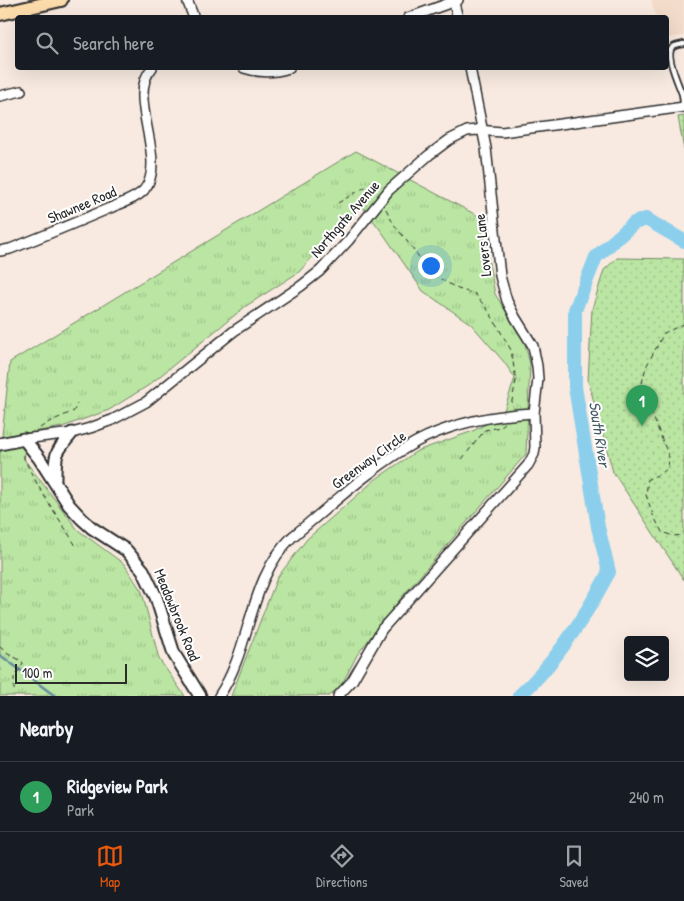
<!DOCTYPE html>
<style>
:root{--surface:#171b24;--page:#242831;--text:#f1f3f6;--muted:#9ea1a6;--line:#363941;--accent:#ea580c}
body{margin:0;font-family:"Patrick Hand",sans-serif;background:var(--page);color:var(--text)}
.controls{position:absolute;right:15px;bottom:15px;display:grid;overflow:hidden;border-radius:5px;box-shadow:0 5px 20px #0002}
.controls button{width:45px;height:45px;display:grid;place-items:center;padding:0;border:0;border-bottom:1px solid var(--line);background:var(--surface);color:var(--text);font:25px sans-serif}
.scale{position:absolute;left:15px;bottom:12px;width:112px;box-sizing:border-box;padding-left:5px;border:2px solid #2b2b2b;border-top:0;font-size:14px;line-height:18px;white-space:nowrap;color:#2b2b2b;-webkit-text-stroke:4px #fff;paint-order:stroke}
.you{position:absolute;left:430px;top:265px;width:18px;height:18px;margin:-12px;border:4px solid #fff;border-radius:50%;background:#1a73e8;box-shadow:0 0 0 8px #1a73e833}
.badge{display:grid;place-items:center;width:32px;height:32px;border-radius:50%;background:var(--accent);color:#fff;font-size:16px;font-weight:700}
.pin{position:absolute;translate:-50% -41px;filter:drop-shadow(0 1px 2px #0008)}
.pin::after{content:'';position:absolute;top:26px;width:18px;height:15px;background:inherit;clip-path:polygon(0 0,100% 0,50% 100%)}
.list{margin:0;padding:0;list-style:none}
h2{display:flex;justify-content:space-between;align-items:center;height:65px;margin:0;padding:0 20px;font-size:21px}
h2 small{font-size:16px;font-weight:400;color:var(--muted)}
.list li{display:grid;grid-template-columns:32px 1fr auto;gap:15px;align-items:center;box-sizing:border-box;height:70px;padding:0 20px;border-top:1px solid var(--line)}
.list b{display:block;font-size:19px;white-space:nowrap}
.list p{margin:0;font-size:16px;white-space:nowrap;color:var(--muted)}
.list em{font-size:16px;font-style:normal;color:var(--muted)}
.icon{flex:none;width:28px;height:28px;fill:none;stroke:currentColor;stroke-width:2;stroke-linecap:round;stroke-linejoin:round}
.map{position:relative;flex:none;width:684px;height:696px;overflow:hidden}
.search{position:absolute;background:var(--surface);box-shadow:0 5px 20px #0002;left:15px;right:15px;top:15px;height:55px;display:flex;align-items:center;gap:12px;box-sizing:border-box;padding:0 18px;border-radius:5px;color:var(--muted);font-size:19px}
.sheet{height:135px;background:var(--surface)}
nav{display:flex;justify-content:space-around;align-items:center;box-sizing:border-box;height:70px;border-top:1px solid var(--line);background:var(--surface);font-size:14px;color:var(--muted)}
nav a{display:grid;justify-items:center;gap:2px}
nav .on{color:var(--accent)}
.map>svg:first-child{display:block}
.built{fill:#f4dccb}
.grass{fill:url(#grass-tufts);stroke:#728866}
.park{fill:url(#park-dots);stroke:#728866}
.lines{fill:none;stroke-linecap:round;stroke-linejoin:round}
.stream{stroke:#658d9f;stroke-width:2.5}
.river{stroke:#8ccfed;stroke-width:14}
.lane-casing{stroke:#2b2b2b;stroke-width:8}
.street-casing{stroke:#2b2b2b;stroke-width:12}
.secondary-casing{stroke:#2b2b2b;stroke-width:15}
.primary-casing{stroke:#2b2b2b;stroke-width:16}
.path{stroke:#2b2b2b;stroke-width:1;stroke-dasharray:5 4;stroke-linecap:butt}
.lane{stroke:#fff;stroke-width:4.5}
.street{stroke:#fff;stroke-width:9}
.secondary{stroke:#fff;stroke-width:11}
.primary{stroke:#fddcac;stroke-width:12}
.labels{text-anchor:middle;stroke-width:4;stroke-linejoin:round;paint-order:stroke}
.street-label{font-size:15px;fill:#2b2b2b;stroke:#fff}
.water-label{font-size:16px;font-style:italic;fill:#485c65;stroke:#fff}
</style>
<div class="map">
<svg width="684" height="696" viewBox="0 0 684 696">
<defs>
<pattern id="grass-tufts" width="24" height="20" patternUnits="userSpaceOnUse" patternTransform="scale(1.25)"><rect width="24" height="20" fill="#bae5a2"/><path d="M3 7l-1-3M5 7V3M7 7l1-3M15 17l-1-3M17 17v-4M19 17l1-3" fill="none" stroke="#a0c58c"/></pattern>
<pattern id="park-dots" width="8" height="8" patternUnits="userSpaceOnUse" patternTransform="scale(1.25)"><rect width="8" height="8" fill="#bae5a2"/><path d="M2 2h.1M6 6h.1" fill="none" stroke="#a0c58c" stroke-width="1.8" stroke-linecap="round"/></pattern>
</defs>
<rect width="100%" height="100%" fill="#f8eae0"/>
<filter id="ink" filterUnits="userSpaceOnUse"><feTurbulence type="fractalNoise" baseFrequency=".02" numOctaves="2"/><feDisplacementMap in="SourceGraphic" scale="10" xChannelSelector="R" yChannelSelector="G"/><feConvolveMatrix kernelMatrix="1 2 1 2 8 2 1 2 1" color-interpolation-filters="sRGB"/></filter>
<g filter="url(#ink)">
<!-- built -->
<polygon class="built" points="651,0 684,0 684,36 667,38 666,18 656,17"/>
<!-- grass -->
<polygon class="grass" points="356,151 480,217 495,294 524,340 530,364 526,454 401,598 357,655 341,686 329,696 231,696 277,578 307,539 376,479 417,451 473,431 488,423 500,422 515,378 504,362 471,324 423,291 382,232 362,206 341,225 299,272 246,306 149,385 109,410 62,427 28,433 24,459 78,530 124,564 142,592 159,659 185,696 0,696 0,454 10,362"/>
<!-- park -->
<g class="park">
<polygon points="684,116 684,150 678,117"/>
<polygon points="617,258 684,259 684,580 613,472 588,380 592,309 604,270"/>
</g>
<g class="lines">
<!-- stream -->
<polyline class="stream" points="0,655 55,696"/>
<!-- river -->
<path class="river" d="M519,696C556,663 586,615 609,572L598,527L575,387V310L596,257L634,223L646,219L684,241"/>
<defs>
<path id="lane" d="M683,106C683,102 683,98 682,94C679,85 665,56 672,48C675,45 680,45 684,44"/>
<g id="street">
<polyline points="187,0 194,18"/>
<polyline points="453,0 458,18"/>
<polyline points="408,18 458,0"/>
<path d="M244,68C259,73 274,73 289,68"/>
<polyline points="0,96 21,91"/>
<path d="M0,251L10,249C44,236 77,222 110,208C121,203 136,199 144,190C169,160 125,97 152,68"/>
<polyline points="24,439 72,433 90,428 112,420 146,402 234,331 301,286 320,271 348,241 389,190 429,155 449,140 467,131 477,130 502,132 684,107"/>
<path d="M219,696C252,647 248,580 292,537C330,506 373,466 416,442C452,423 493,415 534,413"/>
<polyline points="338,696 352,681 382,629 528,465 534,454 535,447 534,413 538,379 537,366 533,346 515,317 507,301 500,276 486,148 470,68"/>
</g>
<g id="secondary">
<polyline points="0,444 24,439 39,458 69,505 82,519 92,528 126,550 143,570 156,597 174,654 200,696"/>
<path d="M55,479C55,453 55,453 72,433"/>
</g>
<polyline id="primary" points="0,14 61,0"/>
</defs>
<!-- lane casing -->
<use href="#lane" class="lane-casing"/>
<!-- street casing -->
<use href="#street" class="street-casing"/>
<!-- secondary casing -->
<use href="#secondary" class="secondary-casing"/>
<!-- primary casing -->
<use href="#primary" class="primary-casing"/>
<!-- path -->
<g class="path">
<polyline points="338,203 372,183 379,184 381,188"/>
<polyline points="386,209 393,223 432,274 458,289 475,294 490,313 511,350 516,380 511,406"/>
<polyline points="684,324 664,333 646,367 641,387 644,404 652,414 669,457 668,468 662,473 648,479 646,495 653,515 662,532 673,536 684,535"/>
<polyline points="40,428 49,422 74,411 77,403"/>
<path d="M24,455V458C38,490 58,516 76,546"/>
<polyline points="462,459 485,430 500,427 505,423"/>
<polyline points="0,647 8,654 22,661 23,664 14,678 14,690"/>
</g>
<!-- lane -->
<use href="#lane" class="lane"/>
<!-- street -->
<use href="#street" class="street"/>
<!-- secondary -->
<use href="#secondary" class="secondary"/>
<!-- primary -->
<use href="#primary" class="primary"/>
</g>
</g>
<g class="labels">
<!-- street labels -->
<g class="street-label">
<text transform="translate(82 205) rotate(-23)" y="5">Shawnee Road</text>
<text transform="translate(345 219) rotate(-49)" y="5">Northgate Avenue</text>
<text transform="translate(483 245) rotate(-96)" y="5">Lovers Lane</text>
<text transform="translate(369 460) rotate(-36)" y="5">Greenway Circle</text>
<text transform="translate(177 615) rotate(68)" y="5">Meadowbrook Road</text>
</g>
<!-- water labels -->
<g class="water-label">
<text transform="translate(600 434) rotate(81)" y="6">South River</text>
</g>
</g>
</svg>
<div class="controls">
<button><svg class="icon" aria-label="layers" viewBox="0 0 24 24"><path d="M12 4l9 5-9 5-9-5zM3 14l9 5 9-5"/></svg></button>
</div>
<div class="scale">100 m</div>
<div class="you"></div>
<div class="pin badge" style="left:642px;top:426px;background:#2e9e5b">1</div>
<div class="search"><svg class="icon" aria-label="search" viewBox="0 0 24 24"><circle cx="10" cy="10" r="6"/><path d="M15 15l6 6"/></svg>Search here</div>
</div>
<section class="sheet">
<h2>Nearby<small></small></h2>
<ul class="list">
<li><span class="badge" style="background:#2e9e5b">1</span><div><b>Ridgeview Park</b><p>Park</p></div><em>240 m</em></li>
</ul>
</section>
<nav>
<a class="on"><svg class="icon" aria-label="map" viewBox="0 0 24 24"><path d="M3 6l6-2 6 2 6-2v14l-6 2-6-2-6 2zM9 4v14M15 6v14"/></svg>Map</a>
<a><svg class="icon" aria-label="directions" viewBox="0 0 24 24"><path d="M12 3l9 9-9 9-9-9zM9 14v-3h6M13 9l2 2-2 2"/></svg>Directions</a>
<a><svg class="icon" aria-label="saved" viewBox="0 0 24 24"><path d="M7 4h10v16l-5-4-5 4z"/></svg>Saved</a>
</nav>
